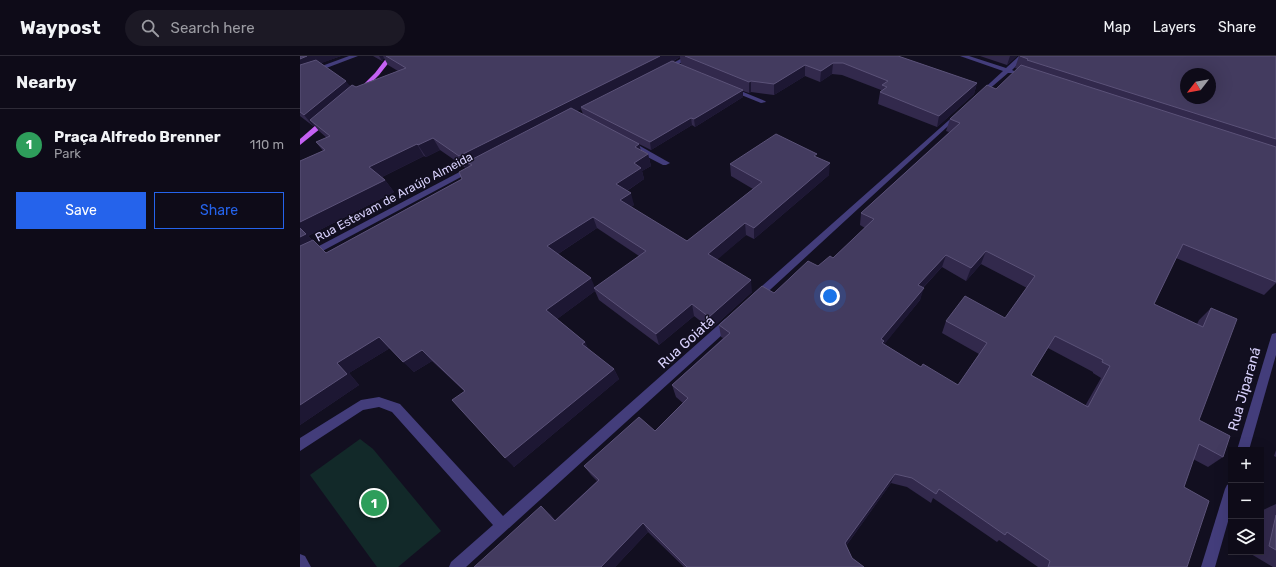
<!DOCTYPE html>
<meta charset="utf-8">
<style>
:root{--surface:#0e0b18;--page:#1c1925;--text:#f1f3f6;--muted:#9b9ba2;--line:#2e2b37;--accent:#2563eb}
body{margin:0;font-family:Rubik,sans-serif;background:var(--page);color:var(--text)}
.controls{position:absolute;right:12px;bottom:12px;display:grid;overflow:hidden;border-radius:0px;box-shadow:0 4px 16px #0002}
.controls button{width:36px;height:36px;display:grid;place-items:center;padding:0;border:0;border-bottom:1px solid var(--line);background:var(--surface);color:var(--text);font:20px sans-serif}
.compass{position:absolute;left:880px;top:12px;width:36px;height:36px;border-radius:50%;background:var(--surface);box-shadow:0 4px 16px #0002;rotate:239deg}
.you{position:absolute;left:530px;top:240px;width:14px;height:14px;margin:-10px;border:3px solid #fff;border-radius:50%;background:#1a73e8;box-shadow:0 0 0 6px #1a73e833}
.badge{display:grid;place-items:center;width:26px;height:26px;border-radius:50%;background:var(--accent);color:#fff;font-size:13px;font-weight:700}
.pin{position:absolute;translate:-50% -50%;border:2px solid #fff;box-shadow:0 1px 4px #0006}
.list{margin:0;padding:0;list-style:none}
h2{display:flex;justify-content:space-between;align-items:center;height:52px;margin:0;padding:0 16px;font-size:17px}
h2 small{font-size:13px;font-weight:400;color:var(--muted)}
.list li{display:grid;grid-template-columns:26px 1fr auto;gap:12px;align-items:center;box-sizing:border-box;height:72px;padding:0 16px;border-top:1px solid var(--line)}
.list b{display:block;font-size:15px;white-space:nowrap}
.list p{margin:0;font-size:13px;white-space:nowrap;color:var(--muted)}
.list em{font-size:13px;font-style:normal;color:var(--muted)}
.actions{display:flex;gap:8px;padding:12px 16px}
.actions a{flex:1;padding:9px 0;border:1px solid var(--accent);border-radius:0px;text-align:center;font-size:14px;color:var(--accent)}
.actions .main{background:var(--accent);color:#fff}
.icon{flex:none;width:22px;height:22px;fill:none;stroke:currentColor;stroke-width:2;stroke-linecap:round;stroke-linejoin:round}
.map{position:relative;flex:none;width:976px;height:511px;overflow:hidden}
header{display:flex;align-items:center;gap:24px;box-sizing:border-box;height:56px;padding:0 20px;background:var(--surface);border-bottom:1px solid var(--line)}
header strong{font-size:19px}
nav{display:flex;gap:22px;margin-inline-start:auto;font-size:14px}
.search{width:280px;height:36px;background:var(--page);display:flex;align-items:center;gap:10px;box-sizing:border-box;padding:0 14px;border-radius:22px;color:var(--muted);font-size:15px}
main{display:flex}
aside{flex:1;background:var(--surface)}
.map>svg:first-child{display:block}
.green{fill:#122929}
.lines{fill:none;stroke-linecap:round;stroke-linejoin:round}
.minor{fill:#433d7b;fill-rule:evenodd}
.major{fill:#c461f3;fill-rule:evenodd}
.wall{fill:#32294c;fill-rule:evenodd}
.shaded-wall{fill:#1d1733}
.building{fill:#433b5f;stroke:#5b5278;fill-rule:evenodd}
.labels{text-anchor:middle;stroke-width:3;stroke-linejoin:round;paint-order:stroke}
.far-street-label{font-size:12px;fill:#d8d1fc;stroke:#120f20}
.street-label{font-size:14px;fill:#d8d1fc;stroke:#120f20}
</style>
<header>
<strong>Waypost</strong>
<div class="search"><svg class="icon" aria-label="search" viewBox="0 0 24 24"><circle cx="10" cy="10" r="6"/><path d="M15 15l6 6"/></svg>Search here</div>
<nav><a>Map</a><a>Layers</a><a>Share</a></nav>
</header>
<main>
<aside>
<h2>Nearby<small></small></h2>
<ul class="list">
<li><span class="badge" style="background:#2e9e5b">1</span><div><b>Praça Alfredo Brenner</b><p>Park</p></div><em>110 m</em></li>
</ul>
<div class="actions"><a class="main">Save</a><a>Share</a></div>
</aside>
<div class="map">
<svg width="976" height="511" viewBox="0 0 976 511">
<rect width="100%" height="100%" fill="#120f20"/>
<!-- green -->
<polygon class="green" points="60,383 73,393 141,475 98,511 77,511 10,419"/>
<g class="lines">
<!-- minor -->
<g class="minor">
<polygon points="49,0 58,0 0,22 0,18"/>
<polygon points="386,0 394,0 367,14 362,13"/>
<polygon points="660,0 669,0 706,12 719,0 726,0 712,14 714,15 714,17 708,17 680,41 678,40 678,38 703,15"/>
<polygon points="431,31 465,45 466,46 461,47 429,34 428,33"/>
<polygon points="657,57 661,59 659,60 459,244 453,244 451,241 453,238"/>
<polygon points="334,90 340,90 370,107 366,109 363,109 334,94"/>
<polygon points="169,111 175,111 176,113 0,207 0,200"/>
<polygon points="429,262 433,263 434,266 433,269 166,511 149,511 151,506 193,469 92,356 79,351 63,354 0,395 0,382 61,344 79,341 100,348 203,460 425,263"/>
<polygon points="976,277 976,299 949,394 937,394 971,281 972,278"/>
<polygon points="931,427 931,455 915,511 901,511 925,433 927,429"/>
<polygon points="0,498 5,500 11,511 0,511"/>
</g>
<!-- major -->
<g class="major">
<polygon points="88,0 94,0 79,19 62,36 58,36 58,34 75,17"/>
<polygon points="24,62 30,62 31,64 0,89 0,83"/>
</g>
</g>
<!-- wall -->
<g class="wall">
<path d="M0,0H41L21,7L50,30L56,31L98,15L88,9L84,2L82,5L73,0H598L677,27L674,38L637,71L578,48L580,36L581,35V34L542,19L532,18L520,26L505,20L474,39L451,36L449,37L443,35V41L395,71L392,69L351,94L339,88L341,94L348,98L351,110L342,115L344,123L327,135L334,149L331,151L387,185L453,133L431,120L430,108L517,101L529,119L454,183L446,179L417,203L452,236L411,273L394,260L359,289L299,244L295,235L257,263L285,286L288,293L314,313L319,323L214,411L164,335L132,305L114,316L90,292L49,317L59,329L0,369V105L23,95L16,86L27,82L19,75L14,69L13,70L0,60ZM380,1L381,9L402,17L372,6ZM281,53L283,58L276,55ZM140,94L166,112L169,110L162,123L26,197L8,180L94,136L85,124L82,121L124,100L126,101ZM297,172L339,200L295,232L258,198Z"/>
<polygon points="680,0 717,0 707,9"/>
<path d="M719,0H976V227L964,239L876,202L854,248L897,268L899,264L911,252L899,364L923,401L908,411L893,403L884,431L887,511H738L699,484L697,486L633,442L631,447L607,431L591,427L546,490L552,502L564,511H384L348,476L315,511H174L250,458L255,464L297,425L291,419L284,410L355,375L383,347L376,341L372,329L423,282L421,281L419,269L533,202L565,172L560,169L561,157L649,76L646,75L650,63L696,33L718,13L715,12ZM681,208L727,232L705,262L646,265L642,277L679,298L658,329L621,311L584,288L620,244L623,232L642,211L666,225ZM748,292L793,316V317L801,322L785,350L731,319Z"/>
<polygon points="976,394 976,401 974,400"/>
<polygon points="976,448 976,511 973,511 951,498 951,496 961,496 961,455"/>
</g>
<!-- shaded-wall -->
<g class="shaded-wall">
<polygon points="7,0 41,0 16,9 0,17 0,3"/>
<polygon points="79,0 83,0 84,2 82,5"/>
<polygon points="360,0 380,0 380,1 282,52 281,51 281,53 172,109 167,106 169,110 166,112 159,100"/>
<polygon points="710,0 717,0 707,9"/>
<polygon points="533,7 532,18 520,26 521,15"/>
<polygon points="505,9 505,20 474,39 474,28"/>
<polygon points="46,25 54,36 10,64 14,69 13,70 4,59"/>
<polygon points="451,25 451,36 449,37 449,26"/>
<polygon points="677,27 674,38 637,71 639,60"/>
<polygon points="443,34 443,41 395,71 394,63"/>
<polygon points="391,62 392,69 351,94 350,86"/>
<polygon points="133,82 140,94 126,101 118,89"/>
<polygon points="117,88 124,100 78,123 69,111"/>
<polygon points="339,88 342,100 335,91"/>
<polygon points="348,98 351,110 342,115 344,123 319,140 316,128 334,107"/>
<polygon points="530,107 529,119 454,183 454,172"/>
<polygon points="85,124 94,136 8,180 17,189 0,198 0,166"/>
<polygon points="331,137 334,149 323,155 320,144"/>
<polygon points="293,161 297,172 253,201 247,190"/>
<polygon points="445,167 446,179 410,210 408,198"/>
<polygon points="686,195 681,208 666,225 671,212"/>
<polygon points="646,199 642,211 614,241 618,229"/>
<polygon points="291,222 296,234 294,232 295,235 253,266 246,254"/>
<polygon points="451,224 452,236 411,273 409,261"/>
<polygon points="624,232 620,244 583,290 581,283"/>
<polygon points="392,248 394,260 359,289 356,278"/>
<polygon points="79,281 90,292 49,317 59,329 0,369 0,349 37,307"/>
<polygon points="285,286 290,296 282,288"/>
<polygon points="122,294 132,305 114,316 103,306"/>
<polygon points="314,313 319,323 214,411 205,402"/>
<polygon points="595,418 591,427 543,494 545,487"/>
<polygon points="241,450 250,458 263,473 255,465"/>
<polygon points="343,467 348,476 315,511 301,511"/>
</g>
<!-- building -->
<g class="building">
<polygon points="0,0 7,0 0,3"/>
<polygon points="86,0 360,0 159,100 133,82 118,89 117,88 69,111 85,124 0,166 0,105 25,94 16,86 30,80 10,64 52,29 56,31 106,12"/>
<polygon points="385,0 598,0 677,27 639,60 580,36 587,31 582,29 588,25 543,7 533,7 521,15 505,9 474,28 451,25 449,26"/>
<path d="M720,0H976V83L727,4L728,3ZM886,18H910V42H886Z"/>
<polygon points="16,4 46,25 4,59 0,56 0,9"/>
<polygon points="372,5 443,34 394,63 391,62 350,86 281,51"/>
<path d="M721,9L976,91V226L883,188L854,248L903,271L911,252L937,263L899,364L930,380L923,401L899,388L884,431L909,445L887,511H748L750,505L707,476L705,479L639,433L636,438L612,422L595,418L545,487L552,502L564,511H387L343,467L301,511H174L241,450L255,465L299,424L284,410L339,361L355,375L388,342L372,329L430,277L419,269L462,230L474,237L508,205L518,210L530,200L533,202L574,163L561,157L660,67L650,63L687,29L696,33ZM686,195L735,220L705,262L665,240L646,265L687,287L658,329L623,308L621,311L582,287L584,285L581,283L624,232L618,229L646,199L671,212ZM755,280L803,304L802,306L810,310L788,351L731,319Z"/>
<polygon points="271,52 339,88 335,91 348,98 334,107 341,112 316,128 331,137 320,144 387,185 462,126 430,108 476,78 517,98 514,100 530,107 454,172 445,167 408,198 451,224 409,261 392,248 356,278 294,232 346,195 293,161 247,190 291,222 246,254 285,286 282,288 314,313 205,402 152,344 165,335 122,294 103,306 79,281 37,307 47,318 0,349 0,190 13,184 26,197 162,123 159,116 172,109 167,106"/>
<polygon points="0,172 6,178 0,181"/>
<polygon points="976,459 976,494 969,490"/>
</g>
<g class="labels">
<!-- far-street labels -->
<g class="far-street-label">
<text transform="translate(94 141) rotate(-28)" y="4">Rua Estevam de Araújo Almeida</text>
</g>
<!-- street labels -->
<g class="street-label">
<text transform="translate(386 286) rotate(-42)" y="5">Rua Goiatá</text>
<text transform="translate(944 333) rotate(-74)" y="5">Rua Jiparaná</text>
</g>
</g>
</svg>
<div class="controls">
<button>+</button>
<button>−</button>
<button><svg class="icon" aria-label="layers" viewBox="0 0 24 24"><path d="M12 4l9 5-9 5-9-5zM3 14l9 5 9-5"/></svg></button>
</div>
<svg class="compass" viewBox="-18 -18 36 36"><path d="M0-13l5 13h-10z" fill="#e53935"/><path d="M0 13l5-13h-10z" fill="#9b9ba2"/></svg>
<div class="you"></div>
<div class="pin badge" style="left:74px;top:447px;background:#2e9e5b">1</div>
</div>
</main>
